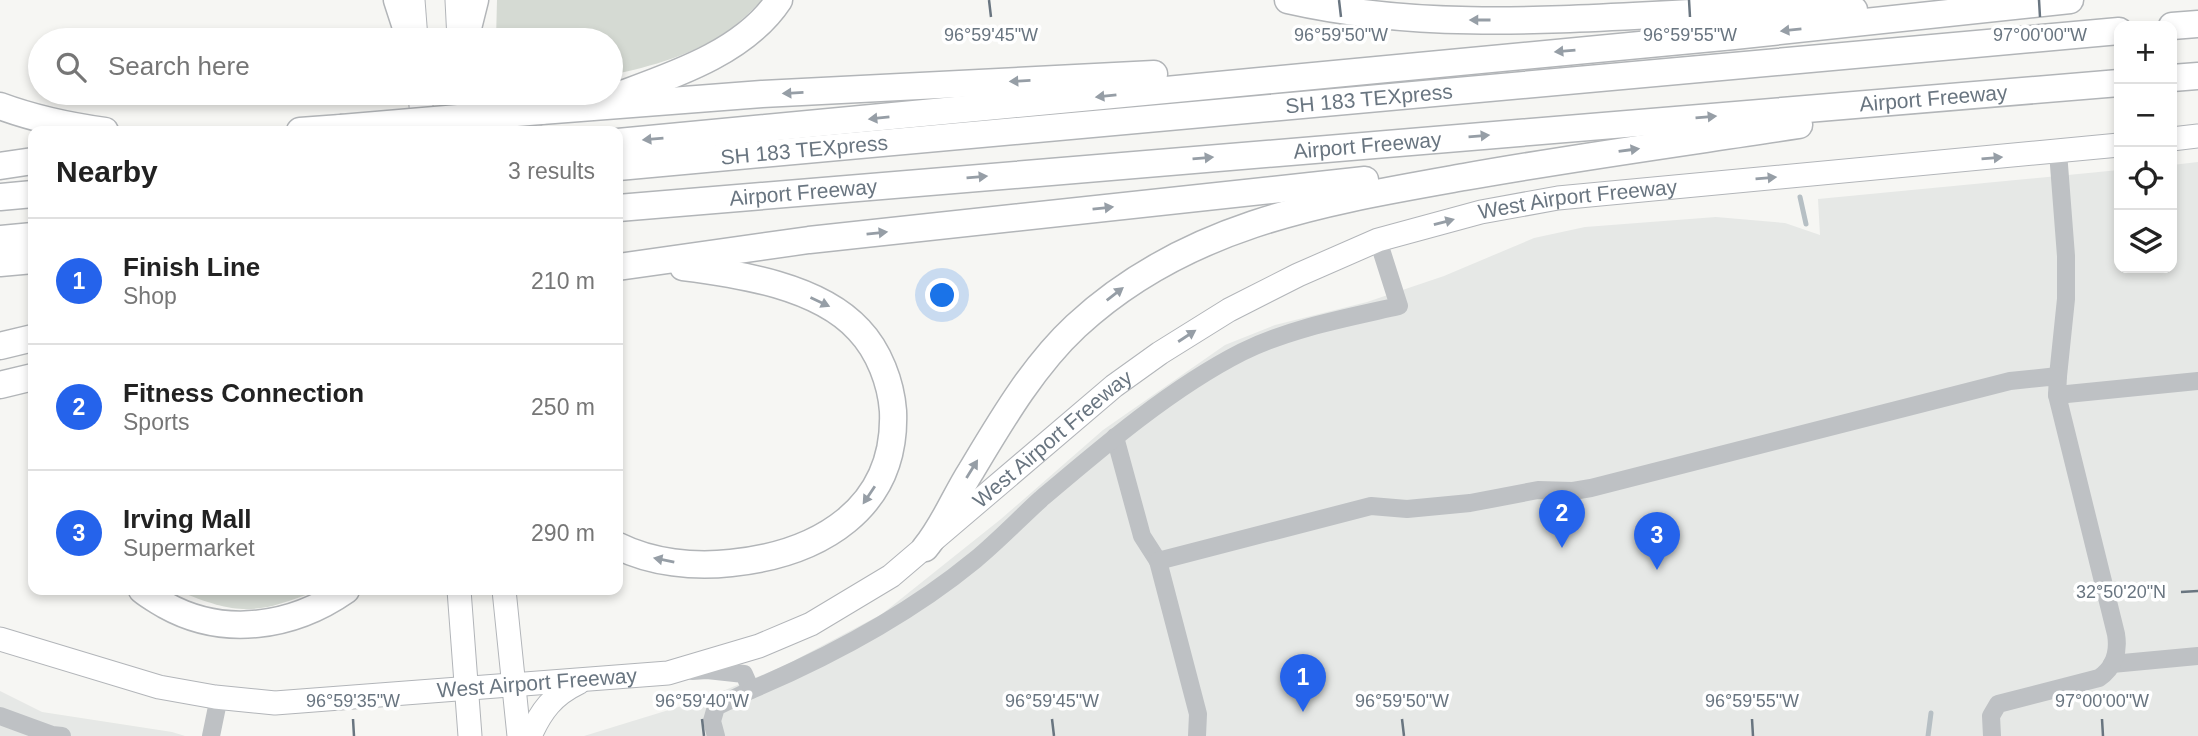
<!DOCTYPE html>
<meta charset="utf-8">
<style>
:root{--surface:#fff;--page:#f2f2f2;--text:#222;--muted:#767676;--line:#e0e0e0;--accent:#2563eb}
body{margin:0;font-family:Helvetica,sans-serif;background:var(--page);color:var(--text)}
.controls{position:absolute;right:21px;top:21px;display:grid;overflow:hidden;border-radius:14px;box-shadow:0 4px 10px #0003}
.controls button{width:63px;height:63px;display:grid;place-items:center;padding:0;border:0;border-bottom:2px solid var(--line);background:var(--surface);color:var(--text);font:35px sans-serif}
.you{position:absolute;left:943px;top:296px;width:24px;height:24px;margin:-18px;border:5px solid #fff;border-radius:50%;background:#1a73e8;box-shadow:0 0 0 10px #1a73e833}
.badge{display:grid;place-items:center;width:46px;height:46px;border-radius:50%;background:var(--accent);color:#fff;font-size:23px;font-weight:700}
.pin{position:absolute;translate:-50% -58px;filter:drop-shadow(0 2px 4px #0008)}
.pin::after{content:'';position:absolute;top:37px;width:24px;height:21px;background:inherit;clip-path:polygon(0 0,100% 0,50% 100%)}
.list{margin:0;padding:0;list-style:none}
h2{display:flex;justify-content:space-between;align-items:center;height:91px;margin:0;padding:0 28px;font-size:30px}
h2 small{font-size:23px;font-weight:400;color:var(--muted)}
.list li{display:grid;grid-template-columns:46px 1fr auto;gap:21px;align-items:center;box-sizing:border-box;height:126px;padding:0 28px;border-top:2px solid var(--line)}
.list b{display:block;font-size:26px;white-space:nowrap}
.list p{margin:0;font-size:23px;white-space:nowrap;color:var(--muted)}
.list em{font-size:23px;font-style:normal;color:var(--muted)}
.icon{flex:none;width:38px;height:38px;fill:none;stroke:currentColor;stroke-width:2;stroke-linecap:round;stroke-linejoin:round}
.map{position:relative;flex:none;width:2198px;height:736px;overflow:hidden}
.search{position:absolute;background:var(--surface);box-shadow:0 4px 10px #0003;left:28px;top:28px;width:595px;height:77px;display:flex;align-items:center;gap:18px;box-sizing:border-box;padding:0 24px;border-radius:38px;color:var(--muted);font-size:26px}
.panel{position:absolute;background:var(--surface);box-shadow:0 4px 10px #0003;left:28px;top:126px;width:595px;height:469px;border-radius:14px}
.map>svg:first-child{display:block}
.built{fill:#e6e8e6}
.green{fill:#d5dad3}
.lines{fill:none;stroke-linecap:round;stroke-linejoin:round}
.stream{stroke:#b6bfc4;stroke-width:5}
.major-casing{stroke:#b2b5b9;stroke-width:25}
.highway-casing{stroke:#b2b5b8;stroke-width:29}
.minor{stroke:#bec1c4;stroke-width:18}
.major{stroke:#fff;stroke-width:23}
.highway{stroke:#fff;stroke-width:26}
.highway-bridge-casing{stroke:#b2b5b8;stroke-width:29;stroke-linecap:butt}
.highway-bridge{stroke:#fff;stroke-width:26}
.oneway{fill:#969ea6}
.ticks{fill:none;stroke:#697580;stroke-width:2.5}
.labels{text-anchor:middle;stroke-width:7;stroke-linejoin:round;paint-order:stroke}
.street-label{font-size:21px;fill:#697580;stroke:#fff}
.ticks-label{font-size:18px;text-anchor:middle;fill:#697580;stroke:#fff;stroke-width:7;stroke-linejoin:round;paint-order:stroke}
</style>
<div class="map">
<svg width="2198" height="736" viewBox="0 0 2198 736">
<rect width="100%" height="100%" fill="#f6f6f3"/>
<!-- built -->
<g class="built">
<polygon points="2198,162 2198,736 584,736 698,701 782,667 882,614 1001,519 1103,430 1225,345 1275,325 1367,302 1444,276 1534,238 1585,227 1716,217 1785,223 1820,235 1818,199 2119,170 2119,268 2172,268 2172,165"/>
<polygon points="0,691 42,712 172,732 185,736 0,736"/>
</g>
<!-- green -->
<g class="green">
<path d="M497,0H762C752,10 741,21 729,30C693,55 653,66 611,75V40H496Z"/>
<path d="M176,590H318C256,615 239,616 176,590Z"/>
</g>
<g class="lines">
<!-- stream -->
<g class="stream">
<polyline points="1800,197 1806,224"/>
<polyline points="1928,736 1931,713"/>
</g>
<defs>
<g id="major">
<polyline points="413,0 416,39"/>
<polyline points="457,0 459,40"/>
<polyline points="420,93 423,131"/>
<polyline points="463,93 466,131"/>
<polyline points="2172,139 2198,136"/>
<polyline points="459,590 470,736"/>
<polyline points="504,590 519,736"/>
<path id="s1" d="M0,639L159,687L215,697L275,703L668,673L759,646L811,624L891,576L1114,386L1160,353L1229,310L1298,275L1378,240L1481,212L1558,198L2119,145"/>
<path d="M530,736C541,711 553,695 578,683"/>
</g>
<g id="highway">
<polyline points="397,0 410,40"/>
<path d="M1288,0C1476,43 1665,4 1854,10"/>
<polyline points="2172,26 2198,24"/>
<polyline points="465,40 475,0"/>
<polyline points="2172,78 2198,76"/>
<path d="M614,97C671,76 744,53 779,0"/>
<path d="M0,106C35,119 69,126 105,131"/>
<polyline points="541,111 762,94 1154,74"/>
<polyline points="300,131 341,128"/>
<polyline points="618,142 1734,36 2070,0"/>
<polyline points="0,166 33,161"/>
<path id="s2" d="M618,167L2119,31"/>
<polyline points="0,197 33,194"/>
<path id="s3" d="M618,208L2119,83"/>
<polyline points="0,239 33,236"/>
<polyline points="0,263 33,260"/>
<polyline points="618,267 809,240 1365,180"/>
<polyline points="0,346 33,338"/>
<polyline points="0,385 33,377"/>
<path d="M618,546C652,563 694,567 731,563C819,554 897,509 893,411C891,383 879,351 859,330C819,286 739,274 683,267"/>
<path d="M925,548C944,525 955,496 971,471C1001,421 1033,366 1076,326C1186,224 1323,202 1464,177C1576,157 1687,142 1799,125"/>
<path d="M142,590C149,596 157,600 165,605C224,638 293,627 346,590"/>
</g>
</defs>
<!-- major casing -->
<use href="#major" class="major-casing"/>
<!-- highway casing -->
<use href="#highway" class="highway-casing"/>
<!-- minor -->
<g class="minor">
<polyline points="2058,376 2066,299 2066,256 2058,152"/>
<polyline points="2057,395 2198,381"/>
<polyline points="1115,437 1142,536 1158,561"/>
<polyline points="2112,664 2198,656"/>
<polyline points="692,671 707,670 744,674 751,690 716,707 712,721 716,736"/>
<path d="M751,690C831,656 908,615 975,560C998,541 1019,519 1041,499C1101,448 1171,388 1242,352C1291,328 1346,318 1399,306L1378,240"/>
<polyline points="0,716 52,735 62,736"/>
<polyline points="211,736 219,697"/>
<path d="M1197,736L1198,714L1158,561L1371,506L1407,509L1470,503L1538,490L1573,491L1591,488L2010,381L2058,376L2057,395L2116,634C2119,652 2114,668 2099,678L1998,704L1991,716L1992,736"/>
</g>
<!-- major -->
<use href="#major" class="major"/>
<!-- highway -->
<use href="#highway" class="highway"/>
<defs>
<polyline id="highway-bridge" points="341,128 541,111"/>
</defs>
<!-- highway-bridge casing -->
<use href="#highway-bridge" class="highway-bridge-casing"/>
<!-- highway-bridge -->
<use href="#highway-bridge" class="highway-bridge"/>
</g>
<!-- one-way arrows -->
<defs><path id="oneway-solid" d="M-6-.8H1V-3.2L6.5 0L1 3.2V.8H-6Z" transform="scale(1.75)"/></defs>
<g class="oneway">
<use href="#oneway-solid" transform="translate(1480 20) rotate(-180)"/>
<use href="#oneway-solid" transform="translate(1791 30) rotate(174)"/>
<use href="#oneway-solid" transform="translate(1565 51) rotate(175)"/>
<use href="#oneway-solid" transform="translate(1020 81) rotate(177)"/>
<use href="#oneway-solid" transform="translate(793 93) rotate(177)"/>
<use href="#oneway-solid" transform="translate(1106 96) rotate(174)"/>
<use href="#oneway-solid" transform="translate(1706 117) rotate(-5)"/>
<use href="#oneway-solid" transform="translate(879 118) rotate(174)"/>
<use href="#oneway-solid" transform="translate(1479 136) rotate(-5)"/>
<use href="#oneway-solid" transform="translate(653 139) rotate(175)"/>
<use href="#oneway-solid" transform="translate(1629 150) rotate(-8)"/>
<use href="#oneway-solid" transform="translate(1203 158) rotate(-5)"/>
<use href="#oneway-solid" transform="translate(1992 158) rotate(-5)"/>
<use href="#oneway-solid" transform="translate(977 177) rotate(-5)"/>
<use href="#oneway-solid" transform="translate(1766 178) rotate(-5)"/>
<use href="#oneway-solid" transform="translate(1103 208) rotate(-6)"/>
<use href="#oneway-solid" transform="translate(1444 222) rotate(-15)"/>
<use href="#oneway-solid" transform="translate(877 233) rotate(-6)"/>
<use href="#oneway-solid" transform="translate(1115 294) rotate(-38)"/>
<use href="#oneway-solid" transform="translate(820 302) rotate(25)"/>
<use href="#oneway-solid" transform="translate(1187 336) rotate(-33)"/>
<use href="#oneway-solid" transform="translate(972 469) rotate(-58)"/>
<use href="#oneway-solid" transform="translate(869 495) rotate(124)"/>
<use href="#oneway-solid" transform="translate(664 560) rotate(-169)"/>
</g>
<!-- ticks -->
<path class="ticks" d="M989,0L991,17M1339,0L1341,17M1689,0L1690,17M2039,0L2040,17M2181,592L2198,591M353,719L354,736M702,719L704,736M1052,719L1054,736M1402,719L1404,736M1752,719L1753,736M2102,719L2103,736"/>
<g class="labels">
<!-- street labels -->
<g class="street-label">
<text dy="7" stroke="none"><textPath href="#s3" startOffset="1320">Airport Freeway</textPath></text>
<text dy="7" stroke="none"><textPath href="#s2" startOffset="754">SH 183 TEXpress</textPath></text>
<text dy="7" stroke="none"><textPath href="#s3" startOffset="752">Airport Freeway</textPath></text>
<text dy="7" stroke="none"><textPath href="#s2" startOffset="187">SH 183 TEXpress</textPath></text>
<text dy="7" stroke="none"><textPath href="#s3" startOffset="186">Airport Freeway</textPath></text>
<text dy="7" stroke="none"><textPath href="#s1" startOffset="1722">West Airport Freeway</textPath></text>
<text dy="7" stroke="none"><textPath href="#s1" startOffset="1134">West Airport Freeway</textPath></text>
<text dy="7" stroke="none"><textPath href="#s1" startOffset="546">West Airport Freeway</textPath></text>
</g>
</g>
<g class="ticks-label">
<text x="991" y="41">96°59'45"W</text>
<text x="1341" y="41">96°59'50"W</text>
<text x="1690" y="41">96°59'55"W</text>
<text x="2040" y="41">97°00'00"W</text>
<text x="2121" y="598">32°50'20"N</text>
<text x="353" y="707">96°59'35"W</text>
<text x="702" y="707">96°59'40"W</text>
<text x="1052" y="707">96°59'45"W</text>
<text x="1402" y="707">96°59'50"W</text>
<text x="1752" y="707">96°59'55"W</text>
<text x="2102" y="707">97°00'00"W</text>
</g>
</svg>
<div class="controls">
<button>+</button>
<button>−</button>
<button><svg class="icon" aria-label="locate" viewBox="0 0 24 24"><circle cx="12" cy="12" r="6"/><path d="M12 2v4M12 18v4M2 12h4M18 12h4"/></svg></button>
<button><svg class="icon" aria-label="layers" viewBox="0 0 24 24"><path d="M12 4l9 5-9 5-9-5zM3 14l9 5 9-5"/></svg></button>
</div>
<div class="you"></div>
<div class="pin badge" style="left:1303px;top:712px">1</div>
<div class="pin badge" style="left:1562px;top:548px">2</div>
<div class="pin badge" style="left:1657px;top:570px">3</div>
<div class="search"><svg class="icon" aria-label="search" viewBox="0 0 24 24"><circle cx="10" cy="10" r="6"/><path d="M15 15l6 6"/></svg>Search here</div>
<section class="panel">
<h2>Nearby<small>3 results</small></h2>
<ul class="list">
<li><span class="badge">1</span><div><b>Finish Line</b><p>Shop</p></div><em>210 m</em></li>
<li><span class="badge">2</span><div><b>Fitness Connection</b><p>Sports</p></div><em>250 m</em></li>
<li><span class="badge">3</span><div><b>Irving Mall</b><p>Supermarket</p></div><em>290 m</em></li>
</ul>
</section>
</div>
